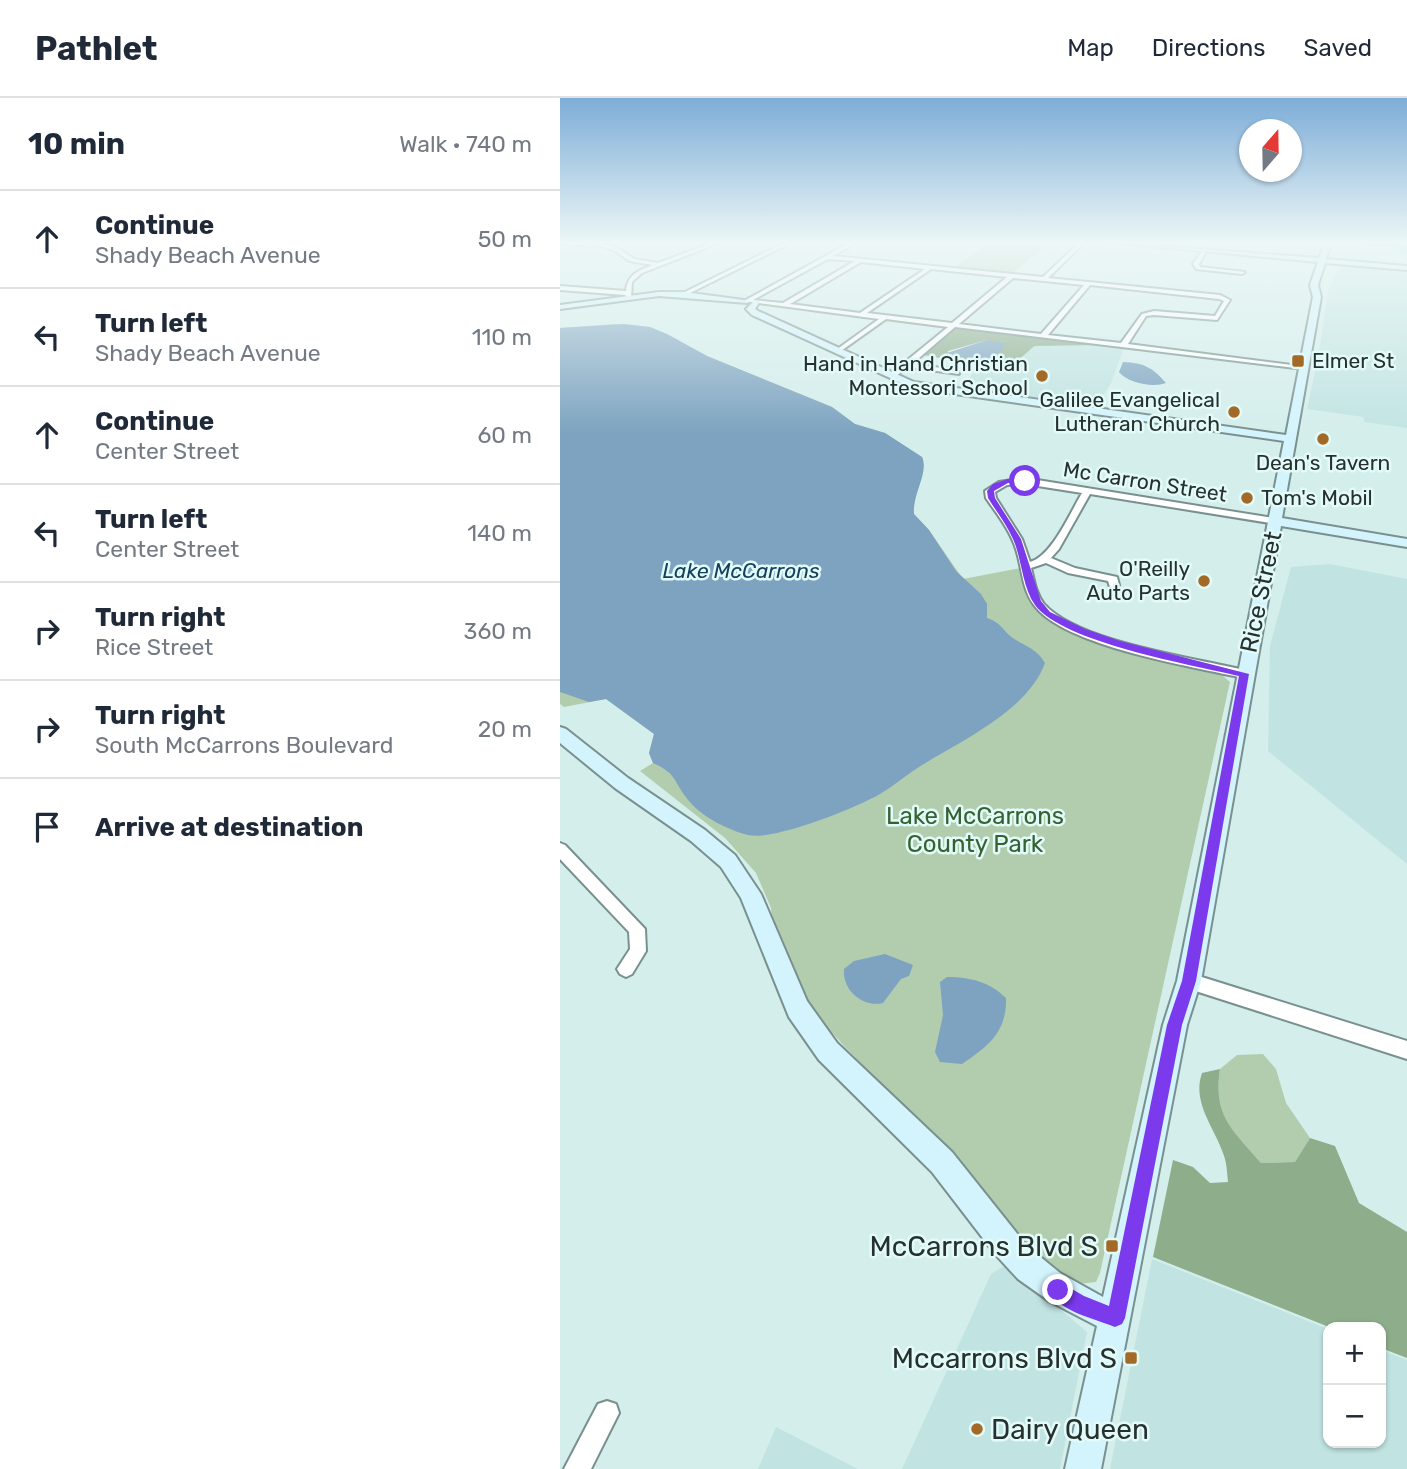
<!DOCTYPE html>
<meta charset="utf-8">
<style>
:root{--surface:#fff;--page:#f6f6f7;--text:#1f2937;--muted:#747a83;--line:#e0e1e3}
body{margin:0;font-family:Rubik,sans-serif;background:var(--page);color:var(--text)}
.controls{position:absolute;right:21px;bottom:21px;display:grid;overflow:hidden;border-radius:14px;box-shadow:0 2px 5px #0004}
.controls button{width:63px;height:63px;display:grid;place-items:center;padding:0;border:0;border-bottom:2px solid var(--line);background:var(--surface);color:var(--text);font:35px sans-serif}
.compass{position:absolute;left:679px;top:21px;width:63px;height:63px;border-radius:50%;background:var(--surface);box-shadow:0 2px 5px #0004;rotate:20deg}
.stop{position:absolute;width:21px;height:21px;margin:-16px;border:5px solid #7c3aed;border-radius:50%;background:#fff}
.stop.end{background:#7c3aed;border-color:#fff;box-shadow:0 2px 7px #0008}
.list{margin:0;padding:0;list-style:none}
h2{display:flex;justify-content:space-between;align-items:center;height:91px;margin:0;padding:0 28px;font-size:30px}
h2 small{font-size:23px;font-weight:400;color:var(--muted)}
.list li{display:grid;grid-template-columns:46px 1fr auto;gap:21px;align-items:center;box-sizing:border-box;height:98px;padding:0 28px;border-top:2px solid var(--line)}
.list b{display:block;font-size:26px;white-space:nowrap}
.list p{margin:0;font-size:23px;white-space:nowrap;color:var(--muted)}
.list em{font-size:23px;font-style:normal;color:var(--muted)}
.icon{flex:none;width:38px;height:38px;fill:none;stroke:currentColor;stroke-width:2;stroke-linecap:round;stroke-linejoin:round}
.map{position:relative;flex:none;width:847px;height:1371px;overflow:hidden}
header{display:flex;align-items:center;gap:42px;box-sizing:border-box;height:98px;padding:0 35px;background:var(--surface);border-bottom:2px solid var(--line)}
header strong{font-size:33px}
nav{display:flex;gap:38px;margin-inline-start:auto;font-size:24px}
main{display:flex}
aside{flex:1;background:var(--surface)}
.map>svg:first-child{display:block}
.built{fill:#c1e4e2}
.green{fill:#b2cdae}
.forest{fill:#8ead8b;fill-rule:evenodd}
.water{fill:#7da3c0}
.lines{fill:none;stroke-linecap:round;stroke-linejoin:round}
.street-casing{stroke:#79908f;stroke-width:4}
.secondary-casing{stroke:#79908f;stroke-width:4}
.highway-casing{stroke:#cbcdcd;stroke-width:4}
.street{fill:#fff;fill-rule:evenodd}
.secondary{fill:#d4f4fd;fill-rule:evenodd}
.highway{fill:#6fdcf8;fill-rule:evenodd}
.highway-bridge-casing{stroke:#cbcdcd;stroke-width:11;stroke-linecap:butt}
.highway-bridge{stroke:#6fdcf8;stroke-width:10}
.route{fill:#7c3aed}
.poi-dot{fill:#a26a26;stroke:#e2fbf9;stroke-width:2.5}
.labels{text-anchor:middle;stroke-width:5;stroke-linejoin:round;paint-order:stroke}
.far-poi-label{font-size:21px;fill:#26302f;stroke:#e2fbf9;text-anchor:end}
.far-street-label{font-size:21px;fill:#26302f;stroke:#e2fbf9}
.far-water-label{font-size:21px;font-style:italic;fill:#12405e;stroke:#e2fbf9}
.street-label{font-size:24px;fill:#26302f;stroke:#e2fbf9}
.park-label{font-size:24px;fill:#366232;stroke:#e2fbf9}
.near-poi-label{font-size:28px;fill:#26302f;stroke:#e2fbf9;text-anchor:end}
</style>
<header>
<strong>Pathlet</strong>
<nav><a>Map</a><a>Directions</a><a>Saved</a></nav>
</header>
<main>
<aside>
<h2>10 min<small>Walk · 740 m</small></h2>
<ul class="list">
<li><svg class="icon" aria-label="ahead" viewBox="0 0 24 24"><path d="M12 20V5M6 11l6-6 6 6"/></svg><div><b>Continue</b><p>Shady Beach Avenue</p></div><em>50 m</em></li>
<li><svg class="icon" aria-label="left" viewBox="0 0 24 24"><path d="M17 20v-9H6M10 6l-5 5 5 5"/></svg><div><b>Turn left</b><p>Shady Beach Avenue</p></div><em>110 m</em></li>
<li><svg class="icon" aria-label="ahead" viewBox="0 0 24 24"><path d="M12 20V5M6 11l6-6 6 6"/></svg><div><b>Continue</b><p>Center Street</p></div><em>60 m</em></li>
<li><svg class="icon" aria-label="left" viewBox="0 0 24 24"><path d="M17 20v-9H6M10 6l-5 5 5 5"/></svg><div><b>Turn left</b><p>Center Street</p></div><em>140 m</em></li>
<li><svg class="icon" aria-label="right" viewBox="0 0 24 24"><path d="M7 20v-9h11M14 6l5 5-5 5"/></svg><div><b>Turn right</b><p>Rice Street</p></div><em>360 m</em></li>
<li><svg class="icon" aria-label="right" viewBox="0 0 24 24"><path d="M7 20v-9h11M14 6l5 5-5 5"/></svg><div><b>Turn right</b><p>South McCarrons Boulevard</p></div><em>20 m</em></li>
<li><svg class="icon" aria-label="arrive" viewBox="0 0 24 24"><path d="M6 21V4h12l-3 4 3 4H6"/></svg><div><b>Arrive at destination</b></div></li>
</ul>
</aside>
<div class="map">
<svg width="847" height="1371" viewBox="0 0 847 1371">
<rect width="100%" height="100%" fill="#d4eeec"/>
<!-- built -->
<g class="built">
<polygon points="781,167 847,172 847,330 804,324 804,319 747,311 758,261 768,194"/>
<polygon points="471,238 564,250 551,285 533,312 395,294 422,266 450,260"/>
<polygon points="770,466 847,481 847,766 708,653 710,548 731,469"/>
<polygon points="592,1161 768,1231 768,1345 821,1345 821,1252 847,1262 847,1371 550,1371"/>
<polygon points="447,1166 527,1234 500,1371 342,1371 431,1176"/>
<polygon points="216,1329 298,1371 198,1371"/>
</g>
<!-- green -->
<g class="green">
<polygon points="430,144 490,144 452,176 394,170"/>
<path d="M55,226L90,229L107,236L147,258L272,309L295,326L325,335L362,359C369,375 352,396 354,416L369,432L403,481L461,470C463,480 464,498 471,506C502,545 613,564 662,577L670,584L540,1175L536,1184L518,1186L490,1169L433,1112L394,1060L284,948L254,914L227,866L213,831L211,810L196,775L165,740L80,673L93,665L89,655L94,636L46,601L4,609L0,606V230Z"/>
<path d="M703,956L716,971L726,1005L750,1040L735,1064L701,1065C672,1031 653,1018 660,971L677,957Z"/>
</g>
<!-- forest -->
<g class="forest">
<path d="M400,230L528,245L536,247L475,248C469,251 465,258 458,261C431,274 391,261 363,257L392,231ZM427,242L439,256L417,261L388,256V253Z"/>
<path d="M660,971C653,1018 672,1031 701,1065L735,1064L750,1040L775,1048L799,1105L847,1134V1260L821,1250V1229H769L593,1159L613,1062L633,1069L650,1085L668,1084C667,1076 667,1068 665,1061C657,1032 631,1006 642,975Z"/>
</g>
<!-- water -->
<g class="water">
<path d="M64,226L90,229L107,236L147,258L272,309L295,326L325,335L362,359C369,375 352,396 354,416L369,432L396,473L421,496L427,506V520C439,524 441,529 449,537C462,548 476,549 485,565C467,614 400,643 359,669C346,677 334,688 320,696C296,710 214,743 188,737C168,732 142,719 129,703C113,684 118,676 93,665L89,655L94,636L46,601L29,604L0,594V230Z"/>
<path d="M427,242L445,245C438,270 405,261 387,255Z"/>
<path d="M563,264C584,265 592,269 606,285C593,290 568,285 559,274Z"/>
<path d="M325,856L353,867L349,878L341,881L323,905C303,910 282,892 284,871L294,863Z"/>
<path d="M387,879C410,879 430,884 446,900C447,935 427,949 402,966L380,964L375,954L383,917L380,884Z"/>
</g>
<g class="lines">
<defs>
<g id="street">
<path d="M0,144L43,146L59,151L74,161L98,165L155,144H161L82,175L72,184L71,199L68,201L65,197L0,192V188L66,193C67,177 79,172 93,167L70,163L55,153L42,148L0,146Z"/>
<polygon points="226,144 232,144 126,197 121,196"/>
<path d="M291,144H297L273,158L483,179L520,144H525L488,180L660,197L670,202L657,222L594,217L586,218L568,246L748,269L744,271L395,229L352,266L396,272L399,276L348,269L332,281L329,277L388,229L326,221L278,255L276,252L319,221L184,203ZM268,161L295,163L223,205L193,202ZM301,164L365,171L300,215L230,206ZM371,171L447,179L392,225L307,215ZM453,180L524,187L481,236L399,226ZM530,187L659,201L664,203L655,218L594,213L582,216L561,245L488,237Z"/>
<polygon points="644,150 647,152 639,166 640,169 685,174 682,176 636,171 633,166"/>
<path d="M465,380L719,421L721,423L716,426L530,396L499,451L491,460L515,470L557,479L559,487L558,489H550L548,483L508,475L486,465L471,470C474,482 476,496 484,506C519,545 637,560 688,573L690,576L688,579L684,580C634,569 503,548 474,507C462,491 462,469 456,451C450,432 437,416 426,400L425,393L439,384ZM465,386L522,395C510,415 492,458 470,464L462,441L436,400L435,394L447,387Z"/>
<polygon points="0,745 5,747 85,831 86,853 72,876 66,879 60,876 57,871 70,851 69,834 0,761"/>
<polygon points="629,875 847,943 847,961 623,889 620,883 623,877"/>
<polygon points="47,1303 56,1306 59,1315 31,1371 4,1371 38,1306"/>
</g>
<g id="secondary">
<polygon points="546,144 759,160 765,144 771,144 766,161 847,168 847,172 765,165 758,187 761,199 722,420 847,441 847,449 721,428 641,883 627,927 541,1371 505,1371 537,1228 489,1203 458,1181 435,1156 372,1074 259,962 229,919 181,800 161,769 131,743 55,690 0,645 0,629 6,631 68,680 145,732 175,757 201,796 247,903 277,945 392,1054 467,1148 500,1175 543,1199 603,927 617,883 724,343 352,290 192,217 186,211 194,203 200,203 195,211 198,213 354,284 726,337 753,199 750,187 758,164"/>
<polygon points="99,194 124,194 191,203 187,205 99,198 0,211 0,207"/>
</g>
<polygon id="highway" points="801,144 847,144 847,150 805,147"/>
</defs>
<!-- street casing -->
<use href="#street" class="street-casing"/>
<!-- secondary casing -->
<use href="#secondary" class="secondary-casing"/>
<!-- highway casing -->
<use href="#highway" class="highway-casing"/>
<!-- street -->
<use href="#street" class="street"/>
<!-- secondary -->
<use href="#secondary" class="secondary"/>
<!-- highway -->
<use href="#highway" class="highway"/>
<defs>
<polyline id="highway-bridge" points="831,144 844,151"/>
</defs>
<!-- highway-bridge casing -->
<use href="#highway-bridge" class="highway-bridge-casing"/>
<!-- highway-bridge -->
<use href="#highway-bridge" class="highway-bridge"/>
</g>
<!-- sky -->
<linearGradient id="sky" x2="0" y2="1"><stop stop-color="#7dadd8"/><stop offset="0.43" stop-color="#ecf7f6"/><stop offset="1" stop-color="#ecf7f6" stop-opacity="0"/></linearGradient>
<rect width="847" height="336" fill="url(#sky)"/>
<!-- route -->
<path class="route" d="M448,381L469,383L448,385L434,393L435,400L461,441L481,503L490,514L525,531L560,543L689,576L636,883L622,927L565,1220L562,1226L555,1229C536,1221 497,1213 489,1192L491,1185L498,1183L524,1198L549,1208L607,927L622,883L679,578C632,567 502,544 475,507C462,489 462,461 453,441C447,427 436,413 428,400L427,393L433,386Z"/>
<!-- markers -->
<g class="poi-dot">
<rect x="731" y="256" width="14" height="14" rx="3.5"/>
<circle cx="482" cy="278" r="7"/>
<circle cx="674" cy="314" r="7"/>
<circle cx="763" cy="341" r="7"/>
<circle cx="687" cy="400" r="7"/>
<circle cx="644" cy="483" r="7"/>
<rect x="545" y="1141" width="14" height="14" rx="3.5"/>
<rect x="564" y="1253" width="14" height="14" rx="3.5"/>
<circle cx="417" cy="1331" r="7"/>
</g>
<g class="labels">
<!-- far-poi labels -->
<g class="far-poi-label">
<text x="752" y="270" text-anchor="start">Elmer St</text>
<text x="468" y="273">Hand in Hand Christian<tspan x="468" dy="24">Montessori School</tspan></text>
<text x="660" y="309">Galilee Evangelical<tspan x="660" dy="24">Lutheran Church</tspan></text>
<text x="763" y="372" text-anchor="middle">Dean's Tavern</text>
<text x="701" y="407" text-anchor="start">Tom's Mobil</text>
<text x="630" y="478">O'Reilly<tspan x="630" dy="24">Auto Parts</tspan></text>
</g>
<!-- far-street labels -->
<g class="far-street-label">
<text transform="translate(585 384) rotate(9)" y="7">Mc Carron Street</text>
</g>
<!-- far-water labels -->
<g class="far-water-label">
<text x="181" y="480">Lake McCarrons</text>
</g>
<!-- street labels -->
<g class="street-label">
<text transform="translate(701 494) rotate(-78)" y="8">Rice Street</text>
</g>
<!-- park labels -->
<g class="park-label">
<text x="415" y="726">Lake McCarrons<tspan x="415" dy="28">County Park</tspan></text>
</g>
<!-- near-poi labels -->
<g class="near-poi-label">
<text x="538" y="1158">McCarrons Blvd S</text>
<text x="557" y="1270">Mccarrons Blvd S</text>
<text x="431" y="1341" text-anchor="start">Dairy Queen</text>
</g>
</g>
</svg>
<div class="controls">
<button>+</button>
<button>−</button>
</div>
<svg class="compass" viewBox="-18 -18 36 36"><path d="M0-13l5 13h-10z" fill="#e53935"/><path d="M0 13l5-13h-10z" fill="#747a83"/></svg>
<div class="stop" style="left:465px;top:383px"></div>
<div class="stop end" style="left:498px;top:1192px"></div>
</div>
</main>
